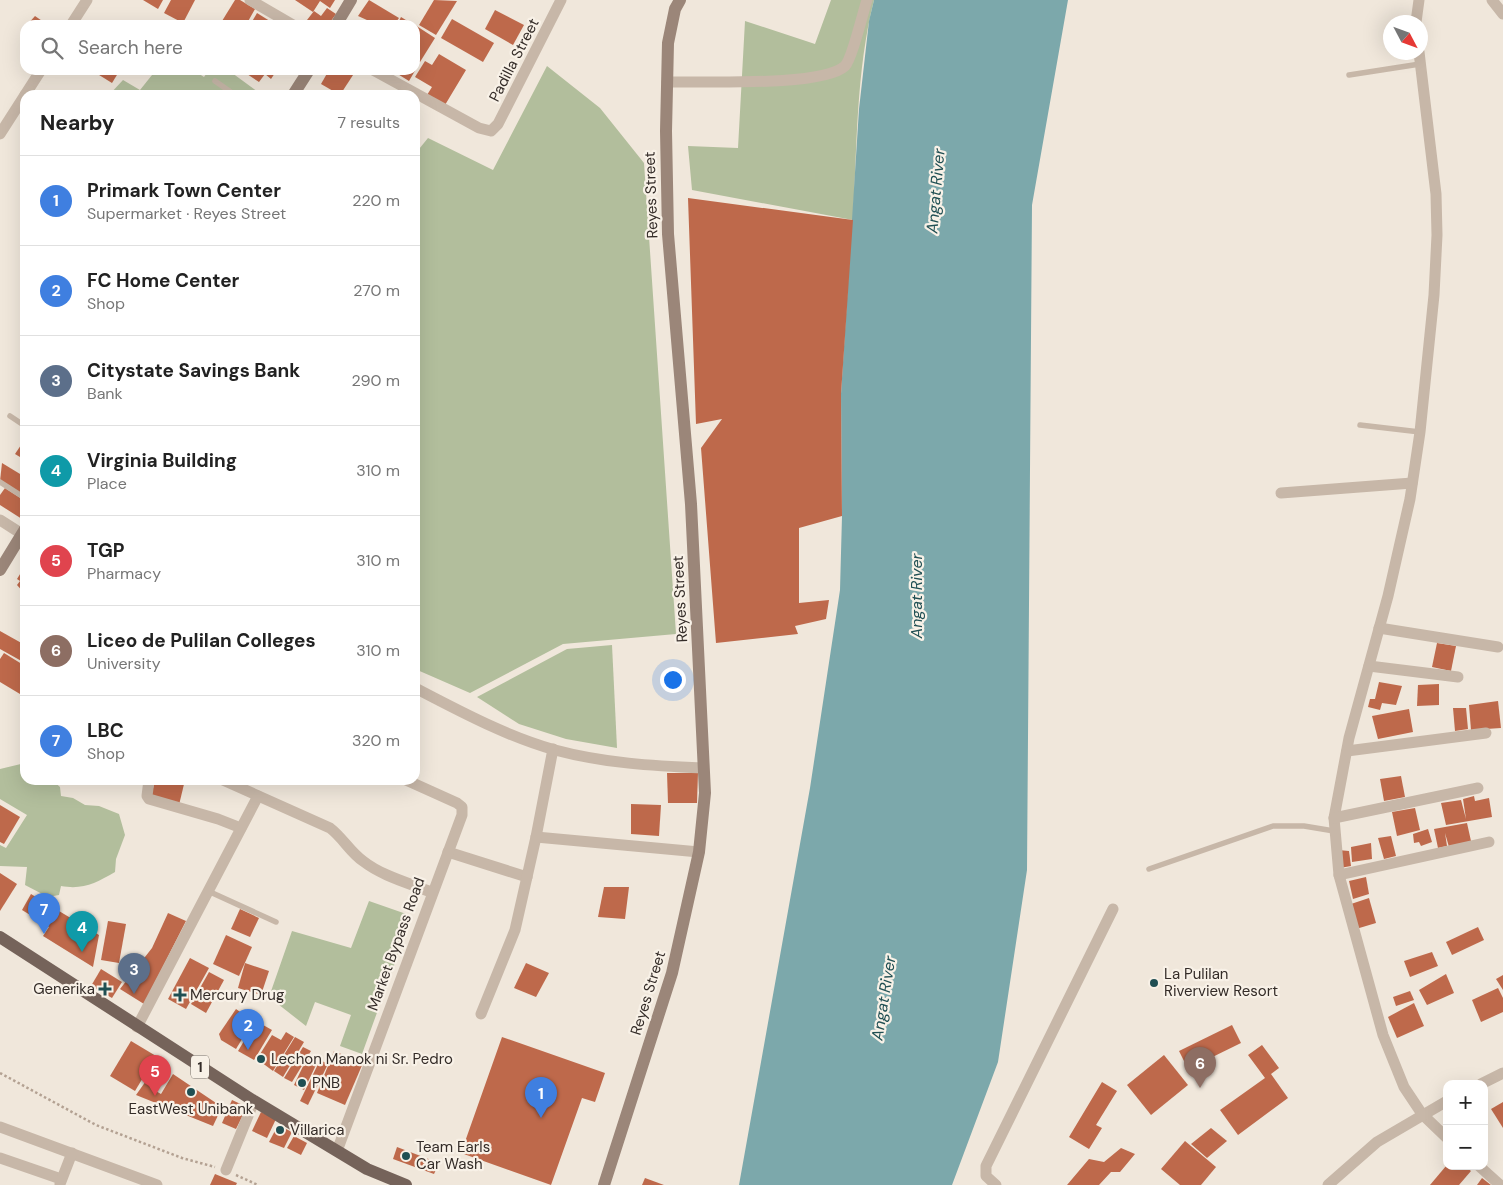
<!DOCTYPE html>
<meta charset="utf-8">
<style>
:root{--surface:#fff;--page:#f6f6f6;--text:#222;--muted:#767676;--line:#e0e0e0;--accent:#7c3aed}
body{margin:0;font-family:"DM Sans",sans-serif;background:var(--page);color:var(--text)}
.controls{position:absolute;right:15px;bottom:15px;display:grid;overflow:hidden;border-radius:10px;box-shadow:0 5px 20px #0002}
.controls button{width:45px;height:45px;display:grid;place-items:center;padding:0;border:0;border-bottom:1px solid var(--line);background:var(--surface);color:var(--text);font:25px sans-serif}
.compass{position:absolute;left:1383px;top:15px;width:45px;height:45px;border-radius:50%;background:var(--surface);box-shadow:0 5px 20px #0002;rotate:131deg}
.you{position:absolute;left:672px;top:679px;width:18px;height:18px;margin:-12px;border:4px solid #fff;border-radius:50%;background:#1a73e8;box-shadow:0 0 0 8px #1a73e833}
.badge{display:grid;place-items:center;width:32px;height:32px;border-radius:50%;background:var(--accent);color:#fff;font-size:16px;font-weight:700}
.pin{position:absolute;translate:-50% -41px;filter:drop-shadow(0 1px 2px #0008)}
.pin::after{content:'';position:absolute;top:26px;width:18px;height:15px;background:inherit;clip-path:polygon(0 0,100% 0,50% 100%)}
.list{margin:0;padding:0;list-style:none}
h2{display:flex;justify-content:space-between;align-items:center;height:65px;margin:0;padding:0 20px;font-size:21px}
h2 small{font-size:16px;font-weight:400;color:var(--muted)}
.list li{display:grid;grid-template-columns:32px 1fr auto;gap:15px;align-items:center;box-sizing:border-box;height:90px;padding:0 20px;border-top:1px solid var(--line)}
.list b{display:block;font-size:19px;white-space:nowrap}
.list p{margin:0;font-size:16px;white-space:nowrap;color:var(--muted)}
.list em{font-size:16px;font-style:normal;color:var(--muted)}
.icon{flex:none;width:28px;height:28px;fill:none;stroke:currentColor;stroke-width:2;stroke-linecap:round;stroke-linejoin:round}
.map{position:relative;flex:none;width:1503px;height:1185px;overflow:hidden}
.search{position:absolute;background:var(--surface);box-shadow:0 5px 20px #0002;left:20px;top:20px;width:400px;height:55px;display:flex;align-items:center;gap:12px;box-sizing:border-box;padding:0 18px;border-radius:15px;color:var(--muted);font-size:19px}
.panel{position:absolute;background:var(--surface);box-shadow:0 5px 20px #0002;left:20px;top:90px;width:400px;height:695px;border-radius:15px}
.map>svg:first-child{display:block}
.green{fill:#b2be9c}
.water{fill:#7ca8ab}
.building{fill:#be694b}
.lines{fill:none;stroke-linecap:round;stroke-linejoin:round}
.path{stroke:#b3a192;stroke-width:2.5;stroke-dasharray:2.5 2.5;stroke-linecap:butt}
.lane{stroke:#c7b7a8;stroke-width:5.5}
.street{stroke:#c7b7a8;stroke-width:11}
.secondary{stroke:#9b8679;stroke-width:12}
.primary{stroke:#75635a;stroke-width:12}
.poi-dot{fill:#204f53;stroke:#f8f1e7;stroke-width:2}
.labels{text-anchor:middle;stroke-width:4.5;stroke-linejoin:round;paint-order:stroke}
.shield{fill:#f8f1e7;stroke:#6f6761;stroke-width:1}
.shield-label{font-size:14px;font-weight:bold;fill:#342c28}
.street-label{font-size:15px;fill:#342c28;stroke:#f8f1e7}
.poi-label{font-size:15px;fill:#342c28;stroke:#f8f1e7;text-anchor:start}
.water-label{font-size:16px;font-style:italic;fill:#204f53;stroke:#f8f1e7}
</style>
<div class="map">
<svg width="1503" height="1185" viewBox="0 0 1503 1185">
<rect width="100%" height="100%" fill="#f0e7db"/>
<!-- green -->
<g class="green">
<path d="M831,0H874C856,71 857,147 853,220L692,190L688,146L738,148L745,21L815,44Z"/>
<polygon points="547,66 600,108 644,163 676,634 563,644 470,693 415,669 415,154 428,138 493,170"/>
<polygon points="156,70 193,70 204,77 209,70 228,70 262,95 109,95 123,80 140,90"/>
<polygon points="612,645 617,748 566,739 519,724 477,697 567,649"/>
<path d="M25,763V780L40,782L52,780L60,787L61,796L73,798L85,805L99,806L119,814L125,835L116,859L115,872C96,883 83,890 61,886L59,895L48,897L25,885L27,867L0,866V845L6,848L27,815L0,799V769Z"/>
<polygon points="369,901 412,916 362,1054 340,1046 351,1015 315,1002 306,1026 269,997 292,931 351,948"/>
</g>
<!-- water -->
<polygon class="water" points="874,0 1068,0 1032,205 1027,870 998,1062 952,1185 739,1185 810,788 840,590 842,516 841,394 859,109 869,21"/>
<!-- building -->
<g class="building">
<polygon points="143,0 163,0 158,9"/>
<polygon points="171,0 195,0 183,23 164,13"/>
<polygon points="235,0 240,0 255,9 246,25 229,25 222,21"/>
<polygon points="295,0 335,0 330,8 320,1 313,12"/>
<polygon points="369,0 399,18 394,25 378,25 358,16"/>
<polygon points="434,0 457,1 436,35 419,25"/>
<polygon points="327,8 336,14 328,25 314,25 307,20 314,11 321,16"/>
<polygon points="495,10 524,25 513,45 485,29"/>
<polygon points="257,13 273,23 272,25 250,25"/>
<polygon points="35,16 48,25 27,25"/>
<polygon points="401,17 414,25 397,25"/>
<polygon points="452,19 494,43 483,62 441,38"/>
<polygon points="415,25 435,38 420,62 415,59"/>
<polygon points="439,54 466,70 445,105 427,95 432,87 415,77 425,61 432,65"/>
<polygon points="415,62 419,64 409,81 396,73 398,70 415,70"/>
<polygon points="91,70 120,70 112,83"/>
<polygon points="241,70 277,70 271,79 265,74 259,82"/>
<polygon points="329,70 355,72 340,95 321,84"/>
<polygon points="688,198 853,220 841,394 842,516 799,528 799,603 829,600 826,619 795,626 798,634 716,643 701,448 722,419 696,424"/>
<polygon points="25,439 25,460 15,454"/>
<polygon points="2,463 25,477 25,497 0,481"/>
<polygon points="5,488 25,501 25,514 22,519 0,505 0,495"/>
<polygon points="25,566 25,594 17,585 20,581 17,579"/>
<polygon points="0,631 25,645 25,663 0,649"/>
<polygon points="1437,643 1456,646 1451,671 1432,667"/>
<polygon points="4,653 25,666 25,697 0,682 0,659"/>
<polygon points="1379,682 1402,686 1396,705 1382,703 1380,710 1368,707 1370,699 1375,699"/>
<polygon points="1439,684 1439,705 1417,706 1418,685"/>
<polygon points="1498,701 1501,728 1471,730 1469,705"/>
<polygon points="1453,708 1466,708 1468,729 1455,731"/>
<polygon points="1409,709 1413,732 1378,739 1372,716"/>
<polygon points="667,773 698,773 697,803 668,803"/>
<polygon points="1401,776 1405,797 1384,801 1380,779"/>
<polygon points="155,780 185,780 179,805 151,797"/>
<polygon points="1474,796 1475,801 1489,798 1492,817 1446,825 1441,803 1461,800 1466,819 1463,799"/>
<polygon points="631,804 661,805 659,836 631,834"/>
<polygon points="0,805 20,817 4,844 0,842"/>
<polygon points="1415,808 1420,830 1397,836 1392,812"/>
<polygon points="1467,823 1471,841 1449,847 1445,833 1447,846 1438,848 1434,829"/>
<polygon points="1428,829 1432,842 1421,846 1419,842 1414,843 1413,834"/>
<polygon points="1391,836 1396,856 1384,859 1378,838"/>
<polygon points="1371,843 1372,859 1352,862 1351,847"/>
<polygon points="1338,850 1349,851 1351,866 1340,868"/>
<polygon points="0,873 17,884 0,911"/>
<polygon points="1366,877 1369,894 1353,899 1349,881"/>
<polygon points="604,887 629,887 625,919 598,917"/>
<polygon points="31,894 49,905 40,921 22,910"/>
<polygon points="1369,898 1376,923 1356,929 1351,904"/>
<polygon points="54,908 99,935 93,967 43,936 49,927 44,924"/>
<polygon points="240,909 259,918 250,937 231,929"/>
<polygon points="168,913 186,921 144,1004 120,989 152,948"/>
<polygon points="108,921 126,924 119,963 101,960"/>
<polygon points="1478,927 1484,940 1452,955 1446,942"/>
<polygon points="226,935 252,947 239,976 213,964"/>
<polygon points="1432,952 1438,966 1410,977 1404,961"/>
<polygon points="190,958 209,968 186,1009 168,999"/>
<polygon points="245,963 269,971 261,995 238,988"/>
<polygon points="526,963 549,973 536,997 514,988"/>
<polygon points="101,969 122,982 112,998 91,986"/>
<polygon points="209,972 224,980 206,1013 191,1004"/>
<polygon points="1446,974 1454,993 1427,1005 1419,990"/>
<polygon points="1503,975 1503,990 1496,979"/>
<polygon points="1498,988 1503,998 1503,1012 1481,1022 1472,1000"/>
<polygon points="1410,991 1414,1000 1396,1006 1393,997"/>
<polygon points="1414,1003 1424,1026 1397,1038 1388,1017"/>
<polygon points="236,1009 253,1021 236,1049 221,1040 219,1034"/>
<polygon points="256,1021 272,1030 254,1060 238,1051"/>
<polygon points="1232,1025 1241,1043 1188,1069 1179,1051"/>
<polygon points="286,1032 294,1037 273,1071 257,1059 272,1035 281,1040"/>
<polygon points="295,1037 304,1042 283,1077 274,1071"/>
<polygon points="502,1037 605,1073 595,1102 582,1098 551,1185 461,1153"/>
<polygon points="131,1041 156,1056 135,1091 110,1076"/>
<polygon points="1262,1045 1279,1068 1271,1074 1288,1098 1238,1135 1220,1110 1265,1078 1248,1055"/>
<polygon points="303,1047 311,1051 292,1082 284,1078"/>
<polygon points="334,1051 363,1063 345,1105 317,1093"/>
<polygon points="1164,1055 1188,1085 1151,1115 1127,1085"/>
<polygon points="307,1058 317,1063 304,1090 294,1085"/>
<polygon points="320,1060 328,1064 308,1105 300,1101"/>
<polygon points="158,1064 165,1069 152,1089 161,1094 173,1074 222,1107 213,1126 136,1095"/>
<polygon points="1102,1082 1117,1091 1096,1125 1102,1128 1089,1149 1069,1137"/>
<polygon points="232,1100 247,1107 236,1129 222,1123"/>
<polygon points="1503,1102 1503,1128 1491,1109"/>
<polygon points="261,1112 276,1119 267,1138 252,1131"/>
<polygon points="278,1125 292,1132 284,1148 269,1142"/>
<polygon points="1211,1128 1227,1141 1207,1158 1191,1144"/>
<polygon points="294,1136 307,1143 301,1155 287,1148"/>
<polygon points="1185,1141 1216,1167 1201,1185 1180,1185 1161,1169"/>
<polygon points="397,1147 439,1163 434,1174 393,1159"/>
<polygon points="1121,1148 1135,1154 1120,1172 1111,1172 1099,1185 1067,1185 1089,1159 1104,1162"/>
<polygon points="1446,1166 1465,1166 1471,1171 1459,1185 1430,1185"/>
<polygon points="215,1174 237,1183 236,1185 210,1185"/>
<polygon points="645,1178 664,1185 642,1185"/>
<polygon points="1482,1178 1491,1185 1477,1185"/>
</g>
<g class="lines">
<!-- path -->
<g class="path">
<polyline points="0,1073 96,1125 182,1158 215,1167"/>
<polyline points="236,1175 258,1185"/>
</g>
<!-- lane -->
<g class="lane">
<polyline points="1349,75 1420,64"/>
<polyline points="215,81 235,95"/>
<polyline points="10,416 25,426"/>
<polyline points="1360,425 1420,432"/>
<polyline points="0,482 25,498"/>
<polyline points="1149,869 1273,826 1304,826 1334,831"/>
<polyline points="208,891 276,922"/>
</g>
<!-- street -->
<g class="street">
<polyline points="250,0 293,25"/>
<polyline points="1492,0 1503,14"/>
<polyline points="1416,22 1419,0"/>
<polyline points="71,25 87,0"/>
<polyline points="1419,52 1436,194 1437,235 1434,295 1420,432 1410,499 1388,596 1349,738 1334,818 1339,875 1383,1035 1404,1087 1422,1114 1447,1138"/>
<polyline points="373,70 479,128 491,131 498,124 561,0"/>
<path d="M667,82C702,81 823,87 845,66C852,59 863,12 867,0"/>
<polyline points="25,95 41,70"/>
<polyline points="0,134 25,95"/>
<polyline points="1281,493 1412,483"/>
<polyline points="0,520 22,534"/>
<polyline points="1379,628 1498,647"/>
<polyline points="1369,666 1458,677"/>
<path d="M415,688C461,712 506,736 555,750C603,763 654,766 703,768"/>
<polyline points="1347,751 1486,733"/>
<polyline points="149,780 147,796 149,799 218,819 241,828"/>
<path d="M223,780L330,828C343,838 350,852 363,861C382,876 409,883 431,892"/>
<polyline points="1334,818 1478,788"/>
<polyline points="536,837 699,852"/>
<polyline points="448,852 527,877"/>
<polyline points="1339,875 1489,842"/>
<polyline points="481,1014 515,930 536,837 553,749"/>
<polyline points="137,1027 258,796"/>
<polyline points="1481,1084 1503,1073"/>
<polyline points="0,1127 157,1185"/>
<polyline points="337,1151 462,815 462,807 457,803 406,780"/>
<polyline points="0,1158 61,1179"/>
<polyline points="1479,1166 1500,1185"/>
<polyline points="226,1170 254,1101"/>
<polyline points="60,1184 72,1153"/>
<polyline points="996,1185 986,1176 986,1166 1113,909"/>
<polyline points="1328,1185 1377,1142 1447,1101"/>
</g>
<!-- secondary -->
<g class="secondary">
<polyline points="336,25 351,0"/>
<polyline points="293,95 309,70"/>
<polyline points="0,570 25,529"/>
<polyline points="604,1185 672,973 699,852 705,793 691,504 668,234 666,131 668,43 675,9 680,0"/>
</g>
<!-- primary -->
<polyline class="primary" points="0,937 254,1101 367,1169 406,1185"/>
</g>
<!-- markers -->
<g class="poi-dot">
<circle cx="1154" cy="983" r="5"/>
<path d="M102.5 981.5h5v5h5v5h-5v5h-5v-5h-5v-5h5z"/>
<path d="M177.5 987.5h5v5h5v5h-5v5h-5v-5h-5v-5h5z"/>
<circle cx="261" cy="1059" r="5"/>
<circle cx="302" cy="1083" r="5"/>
<circle cx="191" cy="1092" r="5"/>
<circle cx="280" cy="1130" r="5"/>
<circle cx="406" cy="1156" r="5"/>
</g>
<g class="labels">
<!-- shield labels -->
<rect class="shield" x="191" y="1055.5" width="18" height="23" rx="4"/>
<g class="shield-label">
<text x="200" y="1072">1</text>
</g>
<!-- street labels -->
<g class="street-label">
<text transform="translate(514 60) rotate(-63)" y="5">Padilla Street</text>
<text transform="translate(651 195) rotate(-92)" y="5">Reyes Street</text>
<text transform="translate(680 599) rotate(-93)" y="5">Reyes Street</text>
<text transform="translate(396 944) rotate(-70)" y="5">Market Bypass Road</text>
<text transform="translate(648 993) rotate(-73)" y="5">Reyes Street</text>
</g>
<!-- poi labels -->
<g class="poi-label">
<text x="1164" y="979">La Pulilan<tspan x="1164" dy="17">Riverview Resort</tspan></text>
<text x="95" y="994" text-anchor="end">Generika</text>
<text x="190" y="1000">Mercury Drug</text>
<text x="271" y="1064">Lechon Manok ni Sr. Pedro</text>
<text x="312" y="1088">PNB</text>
<text x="191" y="1114" text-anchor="middle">EastWest Unibank</text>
<text x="290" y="1135">Villarica</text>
<text x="416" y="1152">Team Earls<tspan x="416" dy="17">Car Wash</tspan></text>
</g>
<!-- water labels -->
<g class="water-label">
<text transform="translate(935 191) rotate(-85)" y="6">Angat River</text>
<text transform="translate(916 596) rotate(-90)" y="6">Angat River</text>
<text transform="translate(883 998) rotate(-81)" y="6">Angat River</text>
</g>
</g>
</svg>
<div class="controls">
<button>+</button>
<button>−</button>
</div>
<svg class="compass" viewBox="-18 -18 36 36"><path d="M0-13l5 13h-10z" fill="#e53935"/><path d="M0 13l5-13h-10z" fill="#767676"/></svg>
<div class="you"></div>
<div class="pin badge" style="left:541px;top:1118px;background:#3f7fe0">1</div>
<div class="pin badge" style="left:248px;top:1050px;background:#3f7fe0">2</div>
<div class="pin badge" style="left:134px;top:994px;background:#5c6f8a">3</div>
<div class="pin badge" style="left:82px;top:952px;background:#0f9aa8">4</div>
<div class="pin badge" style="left:155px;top:1096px;background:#e0444e">5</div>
<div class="pin badge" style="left:1200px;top:1088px;background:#8d6e63">6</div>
<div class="pin badge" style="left:44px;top:934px;background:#3f7fe0">7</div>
<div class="search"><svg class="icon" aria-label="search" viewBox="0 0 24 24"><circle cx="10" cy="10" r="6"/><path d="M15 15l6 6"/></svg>Search here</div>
<section class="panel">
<h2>Nearby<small>7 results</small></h2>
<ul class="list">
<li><span class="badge" style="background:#3f7fe0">1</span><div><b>Primark Town Center</b><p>Supermarket · Reyes Street</p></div><em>220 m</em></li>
<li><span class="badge" style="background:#3f7fe0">2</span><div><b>FC Home Center</b><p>Shop</p></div><em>270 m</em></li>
<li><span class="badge" style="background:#5c6f8a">3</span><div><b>Citystate Savings Bank</b><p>Bank</p></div><em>290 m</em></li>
<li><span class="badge" style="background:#0f9aa8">4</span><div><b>Virginia Building</b><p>Place</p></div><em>310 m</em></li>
<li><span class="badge" style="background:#e0444e">5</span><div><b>TGP</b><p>Pharmacy</p></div><em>310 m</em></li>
<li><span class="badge" style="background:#8d6e63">6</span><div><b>Liceo de Pulilan Colleges</b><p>University</p></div><em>310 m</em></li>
<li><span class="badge" style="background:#3f7fe0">7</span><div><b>LBC</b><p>Shop</p></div><em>320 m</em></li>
</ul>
</section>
</div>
